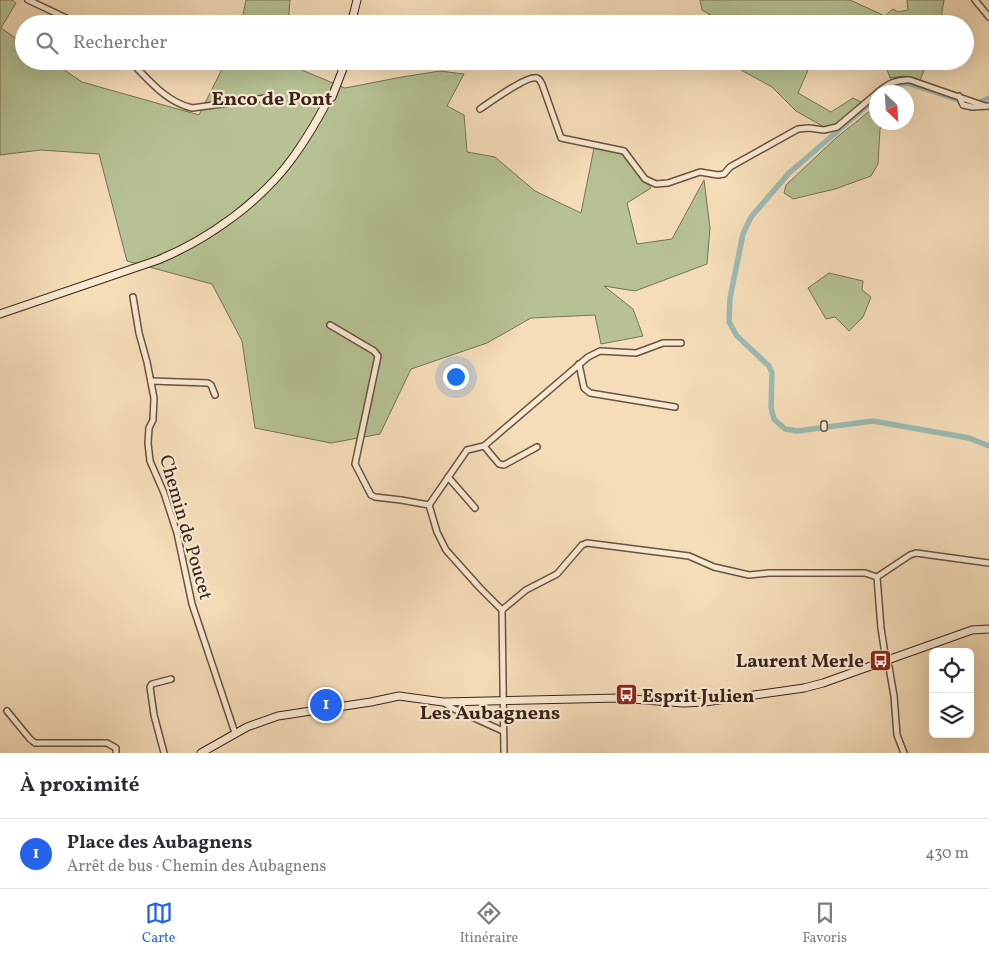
<!DOCTYPE html>
<html lang="fr">
<meta charset="utf-8">
<style>
:root{--surface:#fff;--page:#f2f2f3;--text:#2b2b33;--muted:#7c7c81;--line:#e1e1e2;--accent:#2563eb}
body{margin:0;font-family:Vollkorn,serif;background:var(--page);color:var(--text)}
.controls{position:absolute;right:15px;bottom:15px;display:grid;overflow:hidden;border-radius:8px;box-shadow:0 5px 20px #0002}
.controls button{width:45px;height:45px;display:grid;place-items:center;padding:0;border:0;border-bottom:1px solid var(--line);background:var(--surface);color:var(--text);font:25px sans-serif}
.compass{position:absolute;left:869px;top:85px;width:45px;height:45px;border-radius:50%;background:var(--surface);box-shadow:0 5px 20px #0002;rotate:155deg}
.you{position:absolute;left:455px;top:376px;width:18px;height:18px;margin:-12px;border:4px solid #fff;border-radius:50%;background:#1a73e8;box-shadow:0 0 0 8px #1a73e833}
.badge{display:grid;place-items:center;width:32px;height:32px;border-radius:50%;background:var(--accent);color:#fff;font-size:16px;font-weight:700}
.pin{position:absolute;translate:-50% -50%;border:2px solid #fff;box-shadow:0 1px 5px #0006}
.list{margin:0;padding:0;list-style:none}
h2{display:flex;justify-content:space-between;align-items:center;height:65px;margin:0;padding:0 20px;font-size:21px}
h2 small{font-size:16px;font-weight:400;color:var(--muted)}
.list li{display:grid;grid-template-columns:32px 1fr auto;gap:15px;align-items:center;box-sizing:border-box;height:70px;padding:0 20px;border-top:1px solid var(--line)}
.list b{display:block;font-size:19px;white-space:nowrap}
.list p{margin:0;font-size:16px;white-space:nowrap;color:var(--muted)}
.list em{font-size:16px;font-style:normal;color:var(--muted)}
.icon{flex:none;width:28px;height:28px;fill:none;stroke:currentColor;stroke-width:2;stroke-linecap:round;stroke-linejoin:round}
.map{position:relative;flex:none;width:989px;height:753px;overflow:hidden}
.search{position:absolute;background:var(--surface);box-shadow:0 5px 20px #0002;left:15px;right:15px;top:15px;height:55px;display:flex;align-items:center;gap:12px;box-sizing:border-box;padding:0 18px;border-radius:28px;color:var(--muted);font-size:19px}
.sheet{height:135px;background:var(--surface)}
nav{display:flex;justify-content:space-around;align-items:center;box-sizing:border-box;height:70px;border-top:1px solid var(--line);background:var(--surface);font-size:14px;color:var(--muted)}
nav a{display:grid;justify-items:center;gap:2px}
nav .on{color:var(--accent)}
.map>svg:first-child{display:block}
.green{fill:#b6c294;stroke:#787257}
.lines{fill:none;stroke-linecap:round;stroke-linejoin:round}
.canal{stroke:#9cbbb3;stroke-width:5.5}
.street-casing{stroke:#685242;stroke-width:8}
.secondary-casing{stroke:#39231a;stroke-width:9}
.street{stroke:#f8e9d2;stroke-width:5}
.secondary{stroke:#f8e9d2;stroke-width:7}
.labels{text-anchor:middle;stroke-width:4.5;stroke-linejoin:round;paint-order:stroke}
.street-label{font-size:19px;fill:#39231a;stroke:#f8e9d2}
.poi-label{font-size:19px;font-weight:bold;fill:#39231a;stroke:#f8e9d2;text-anchor:end}
.neighbourhood-label{font-size:20px;font-weight:bold;fill:#39231a;stroke:#f8e9d2}
</style>
<div class="map">
<svg width="989" height="753" viewBox="0 0 989 753">
<rect width="100%" height="100%" fill="#f5ddb9"/>
<filter id="stains"><feTurbulence type="fractalNoise" baseFrequency=".004" numOctaves="4"/><feColorMatrix values="0 0 0 0 .2 0 0 0 0 .09 0 0 0 0 .02 0 0 0 .5 -.17"/></filter>
<radialGradient id="worn" r=".72"><stop offset=".6" stop-color="#630" stop-opacity="0"/><stop offset="1" stop-color="#630" stop-opacity=".3"/></radialGradient>
<!-- green -->
<g class="green">
<polygon points="0,0 12,0 16,3 1,28 24,44 24,61 51,61 82,82 199,115 226,61 285,61 285,63 345,88 402,77 440,71 464,74 447,106 464,115 467,152 495,157 535,191 581,213 594,148 623,154 651,188 627,203 637,244 672,239 704,180 710,228 707,264 635,291 604,286 633,309 643,336 601,344 595,315 531,318 487,343 411,369 380,434 331,443 255,428 242,341 212,284 127,261 99,154 41,150 0,155"/>
<polygon points="246,0 290,0 288,24 241,24"/>
<polygon points="700,0 850,0 885,16 893,9 898,12 908,10 907,0 944,0 940,24 852,24 844,19 843,24 726,24 702,10"/>
<polygon points="733,61 812,61 798,93 831,112 853,98 861,102 838,124 831,127 824,127 796,111 772,87 741,70"/>
<polygon points="884,61 928,61 920,80 904,76 890,78"/>
<polygon points="876,106 876,122 883,123 880,129 878,164 871,176 835,189 793,199 784,193 786,185 837,137"/>
<polygon points="829,273 863,281 862,290 871,297 863,317 849,331 835,317 826,319 808,288"/>
</g>
<g class="lines">
<!-- canal -->
<g class="canal">
<polyline points="882,92 893,85 907,83 971,104 977,104 989,98"/>
<polyline points="876,98 789,173 751,217 743,234 730,298 729,322 737,336 769,366 772,373 771,408 774,419 785,429 797,431 873,421 969,438 989,446"/>
</g>
<defs>
<g id="street">
<polyline points="28,0 79,24"/>
<polyline points="975,0 989,17"/>
<path d="M130,61C149,80 166,102 192,108L266,98"/>
<path d="M878,92C888,84 896,79 910,80L985,106"/>
<polyline points="959,96 963,105 972,107 989,106"/>
<path d="M480,109C489,103 527,75 537,78C540,79 540,81 542,84L561,138L624,151L645,179L656,184L668,183L700,172L718,175L724,174L730,167L798,129L809,128L824,130L837,127L876,94"/>
<polyline points="133,297 139,333 147,362 154,398 153,420 149,428 148,443 150,461 164,493 177,533 192,604 235,733"/>
<polyline points="330,325 374,351 378,356 355,464 371,495 375,497 401,500 429,505 437,532 446,550 480,588 502,610 504,753"/>
<polyline points="579,364 584,388 590,393 675,407"/>
<polyline points="151,381 208,383 211,385 215,395"/>
<polyline points="824,424 824,428"/>
<polyline points="484,446 499,464 504,465 537,447"/>
<polyline points="448,477 475,508"/>
<polyline points="429,505 467,450 484,446 588,357 600,351 636,353 663,343 681,343"/>
<polyline points="502,610 526,590 557,574 582,545 587,543 689,556 714,567 749,575 769,573 865,573 877,577"/>
<polyline points="443,702 452,708 503,731"/>
<polyline points="7,711 30,739 35,743 107,743 116,748 116,753"/>
<polyline points="164,753 154,715 150,687 152,684 171,679"/>
<polyline points="904,753 897,735 894,696 889,667 886,661 881,628 877,577 910,555 916,553 989,563"/>
</g>
<g id="secondary">
<polyline points="351,24 357,0"/>
<path d="M0,314L158,260C209,239 262,201 294,156C307,138 318,119 328,100L332,97L346,61"/>
<polyline points="201,753 247,727 278,716 371,702 399,696 443,702 620,698 683,703 705,702 804,688 823,683 972,630 989,629"/>
</g>
</defs>
<!-- street casing -->
<use href="#street" class="street-casing"/>
<!-- secondary casing -->
<use href="#secondary" class="secondary-casing"/>
<!-- street -->
<use href="#street" class="street"/>
<!-- secondary -->
<use href="#secondary" class="secondary"/>
</g>
<!-- icons -->
<defs>
<symbol id="bus-square" viewBox="-11 -11 22 22"><rect x="-9" y="-9" width="18" height="18" rx="4" fill="#8f2418" stroke="#f8e9d2"/><path d="M-5-6H5V4H4V6H2V4H-2V6H-4V4H-5ZM-3.5-4V0h7V-4ZM-3.5 1.2v1.5H-2V1.2ZM2 1.2v1.5H3.5V1.2Z" fill="#fff"/></symbol>
</defs>
<g fill-rule="evenodd">
<use href="#bus-square" x="868" y="648" width="25" height="25"/>
<use href="#bus-square" x="614" y="682" width="25" height="25"/>
</g>
<g class="labels">
<!-- street labels -->
<g class="street-label">
<text transform="translate(187 527) rotate(74)" y="7">Chemin de Poucet</text>
</g>
<!-- poi labels -->
<g class="poi-label">
<text x="864" y="667">Laurent Merle</text>
<text x="642" y="702" text-anchor="start">Esprit Julien</text>
</g>
<!-- neighbourhood labels -->
<g class="neighbourhood-label">
<text x="272" y="105">Enco de Pont</text>
<text x="490" y="719">Les Aubagnens</text>
</g>
</g>
<rect width="100%" height="100%" filter="url(#stains)"/>
<rect width="100%" height="100%" fill="url(#worn)"/>
</svg>
<div class="controls">
<button><svg class="icon" aria-label="locate" viewBox="0 0 24 24"><circle cx="12" cy="12" r="6"/><path d="M12 2v4M12 18v4M2 12h4M18 12h4"/></svg></button>
<button><svg class="icon" aria-label="layers" viewBox="0 0 24 24"><path d="M12 4l9 5-9 5-9-5zM3 14l9 5 9-5"/></svg></button>
</div>
<svg class="compass" viewBox="-18 -18 36 36"><path d="M0-13l5 13h-10z" fill="#e53935"/><path d="M0 13l5-13h-10z" fill="#7c7c81"/></svg>
<div class="you"></div>
<div class="pin badge" style="left:326px;top:705px">1</div>
<div class="search"><svg class="icon" aria-label="search" viewBox="0 0 24 24"><circle cx="10" cy="10" r="6"/><path d="M15 15l6 6"/></svg>Rechercher</div>
</div>
<section class="sheet">
<h2>À proximité<small></small></h2>
<ul class="list">
<li><span class="badge">1</span><div><b>Place des Aubagnens</b><p>Arrêt de bus · Chemin des Aubagnens</p></div><em>430 m</em></li>
</ul>
</section>
<nav>
<a class="on"><svg class="icon" aria-label="map" viewBox="0 0 24 24"><path d="M3 6l6-2 6 2 6-2v14l-6 2-6-2-6 2zM9 4v14M15 6v14"/></svg>Carte</a>
<a><svg class="icon" aria-label="directions" viewBox="0 0 24 24"><path d="M12 3l9 9-9 9-9-9zM9 14v-3h6M13 9l2 2-2 2"/></svg>Itinéraire</a>
<a><svg class="icon" aria-label="saved" viewBox="0 0 24 24"><path d="M7 4h10v16l-5-4-5 4z"/></svg>Favoris</a>
</nav>
